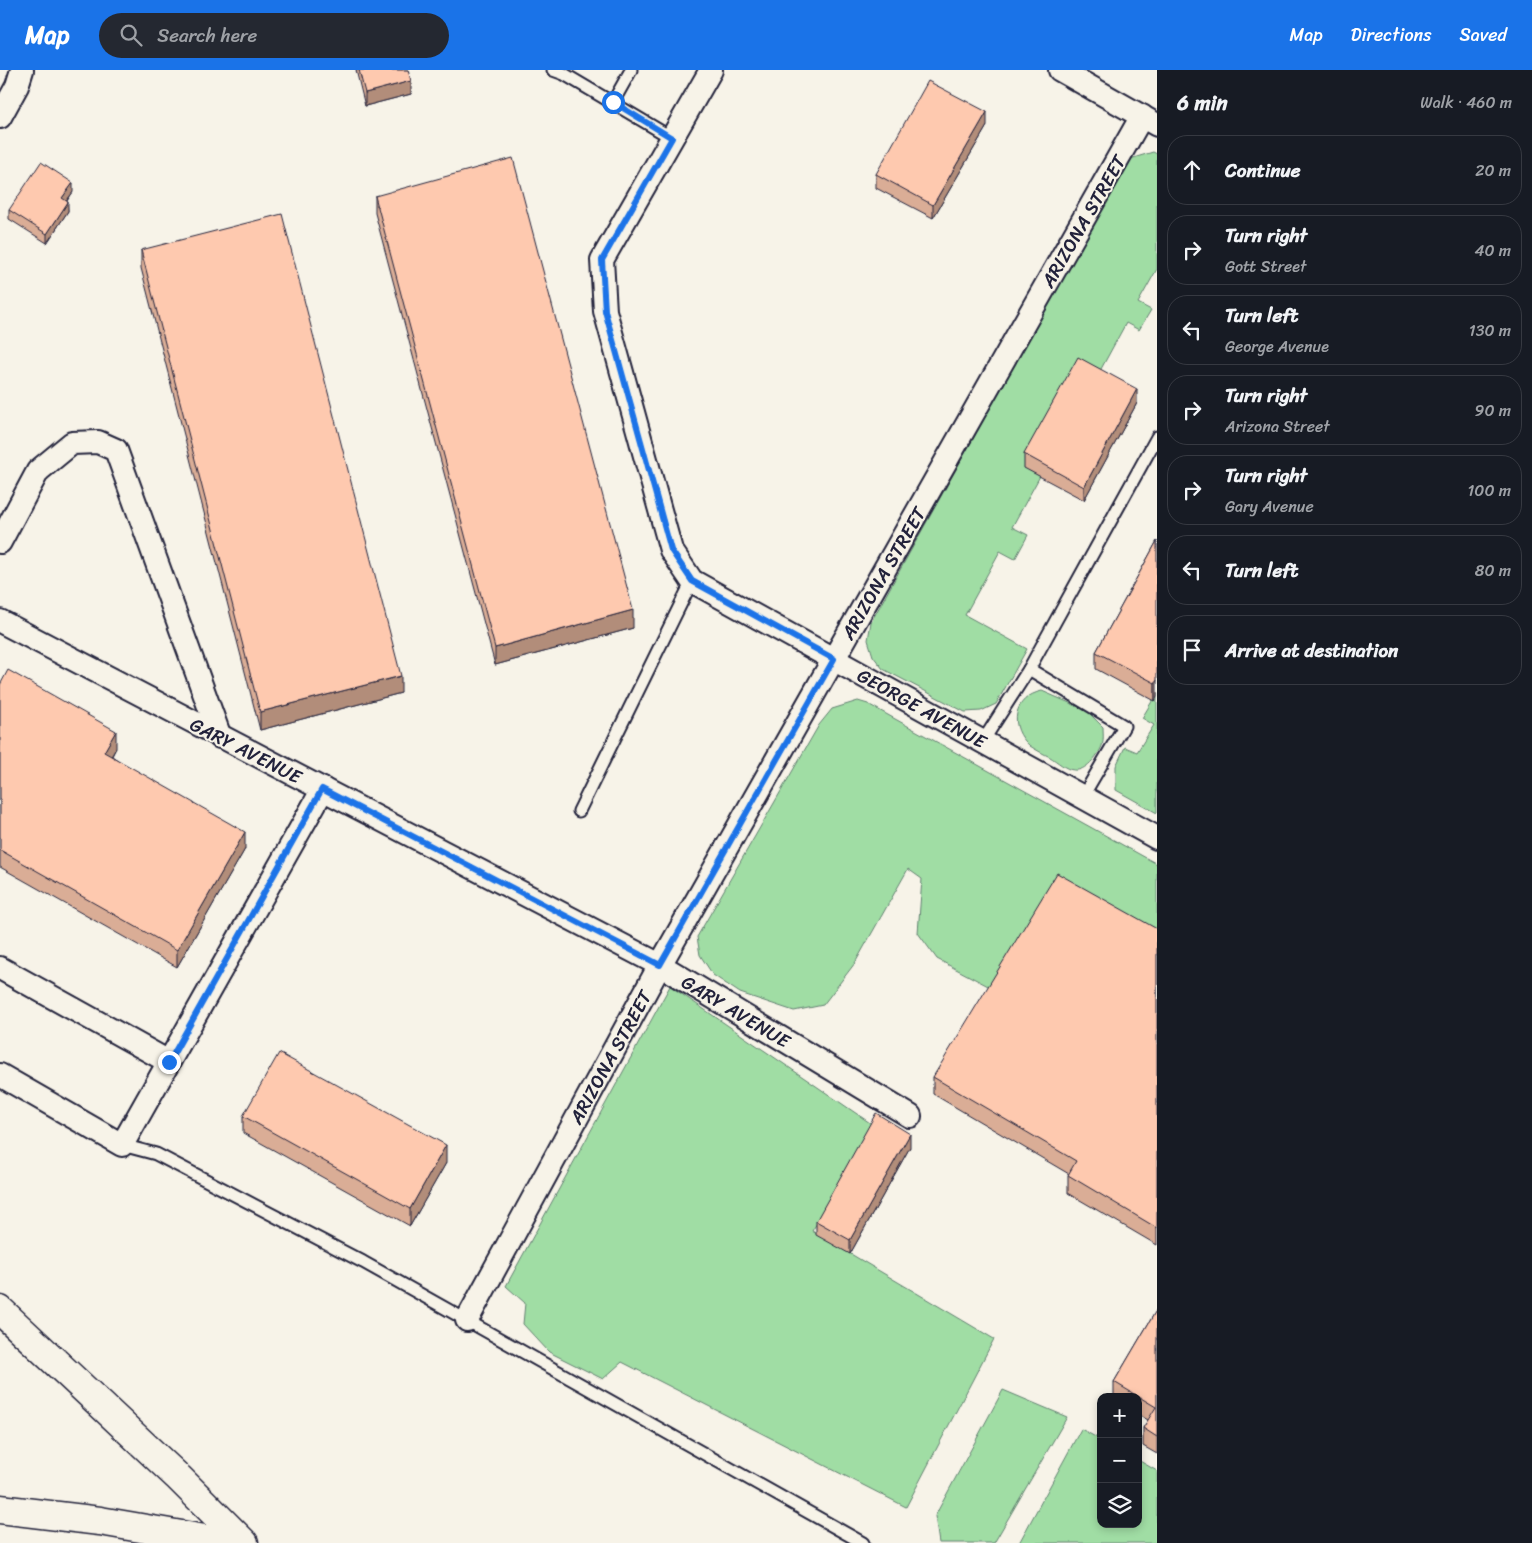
<!DOCTYPE html>
<meta charset="utf-8">
<style>
:root{--surface:#171b24;--page:#242831;--text:#f1f3f6;--muted:#9ea1a6;--line:#363941;--accent:#1a73e8}
body{margin:0;font-family:Sriracha,sans-serif;background:var(--page);color:var(--text)}
.controls{position:absolute;right:15px;bottom:15px;display:grid;overflow:hidden;border-radius:10px;box-shadow:0 2px 8px #0003}
.controls button{width:45px;height:45px;display:grid;place-items:center;padding:0;border:0;border-bottom:1px solid var(--line);background:var(--surface);color:var(--text);font:25px sans-serif}
.stop{position:absolute;width:15px;height:15px;margin:-11px;border:4px solid #1a73e8;border-radius:50%;background:#fff}
.stop.end{background:#1a73e8;border-color:#fff;box-shadow:0 1px 5px #0008}
.list{margin:0;padding:0;list-style:none}
h2{display:flex;justify-content:space-between;align-items:center;height:65px;margin:0;padding:0 20px;font-size:21px}
h2 small{font-size:16px;font-weight:400;color:var(--muted)}
.list li{display:grid;grid-template-columns:32px 1fr auto;gap:15px;align-items:center;box-sizing:border-box;height:70px;margin:0 10px 10px;padding:0 10px;border:1px solid var(--line);border-radius:20px}
.list b{display:block;font-size:19px;white-space:nowrap}
.list p{margin:0;font-size:16px;white-space:nowrap;color:var(--muted)}
.list em{font-size:16px;font-style:normal;color:var(--muted)}
.icon{flex:none;width:28px;height:28px;fill:none;stroke:currentColor;stroke-width:2;stroke-linecap:round;stroke-linejoin:round}
.map{position:relative;flex:none;width:1157px;height:1473px;overflow:hidden}
header{display:flex;align-items:center;gap:30px;box-sizing:border-box;height:70px;padding:0 25px;background:var(--accent);color:#fff}
header strong{font-size:24px}
nav{display:flex;gap:28px;margin-inline-start:auto;font-size:18px}
.search{width:350px;height:45px;background:var(--page);display:flex;align-items:center;gap:12px;box-sizing:border-box;padding:0 18px;border-radius:28px;color:var(--muted);font-size:19px}
main{display:flex}
aside{flex:1;background:var(--surface)}
.map>svg:first-child{display:block}
.green{fill:#a0dda4;stroke:#618070}
.lines{fill:none;stroke-linecap:round;stroke-linejoin:round}
.service-casing{stroke:#22223b;stroke-width:15}
.minor-casing{stroke:#22223b;stroke-width:26}
.tertiary-casing{stroke:#22223b;stroke-width:31}
.primary-casing{stroke:#22223b;stroke-width:31}
.service{stroke:#f7f3e8;stroke-width:11}
.minor{stroke:#f7f3e8;stroke-width:22}
.tertiary{stroke:#f7f3e8;stroke-width:28}
.primary{stroke:#f7f3e8;stroke-width:28}
.wall{fill:#daad96;stroke:#22223b}
.shaded-wall{fill:#b28d7a;stroke:#22223b}
.building{fill:#fec9af;stroke:#22223b}
.route{stroke:#1a73e8;stroke-width:6}
.labels{text-anchor:middle;stroke-width:4;stroke-linejoin:round;paint-order:stroke}
.street-label{font-size:19px;fill:#22223b;stroke:#f7f3e8}
</style>
<header>
<strong>Map</strong>
<div class="search"><svg class="icon" aria-label="search" viewBox="0 0 24 24"><circle cx="10" cy="10" r="6"/><path d="M15 15l6 6"/></svg>Search here</div>
<nav><a>Map</a><a>Directions</a><a>Saved</a></nav>
</header>
<main>
<div class="map">
<svg width="1157" height="1473" viewBox="0 0 1157 1473">
<rect width="100%" height="100%" fill="#f7f3e8"/>
<filter id="ink" filterUnits="userSpaceOnUse"><feTurbulence type="fractalNoise" baseFrequency=".02" numOctaves="2"/><feDisplacementMap in="SourceGraphic" scale="10" xChannelSelector="R" yChannelSelector="G"/><feConvolveMatrix kernelMatrix="1 2 1 2 8 2 1 2 1" color-interpolation-filters="sRGB"/></filter>
<g filter="url(#ink)">
<!-- green -->
<g class="green">
<polygon points="1153,82 1157,84 1157,199 1138,233 1151,240 1139,260 1126,253 1095,310 1024,397 1040,406 1012,457 1028,465 1015,489 1000,481 965,545 1027,579 996,634 981,641 965,642 883,599 873,586 868,570 871,552 1121,103 1130,89"/>
<path d="M1042,621L1086,640L1103,657C1103,663 1104,671 1102,676C1098,686 1085,702 1074,700C1066,700 1057,691 1050,687C1044,684 1036,680 1030,676C1008,657 1013,627 1042,621Z"/>
<polygon points="1157,623 1157,743 1116,720 1116,696 1125,677 1137,682 1154,655 1142,648"/>
<polygon points="858,631 868,634 1157,794 1157,876 990,917 937,889 918,863 922,809 908,799 855,893 823,935 794,941 740,923 713,905 700,885 697,867 819,655 832,639"/>
<polygon points="670,916 876,1057 812,1161 994,1269 906,1437 622,1292 603,1309 549,1282 523,1254 525,1233 506,1216"/>
<polygon points="1003,1320 1067,1347 994,1473 939,1473 935,1446"/>
<polygon points="1081,1359 1101,1370 1101,1454 1138,1454 1138,1390 1157,1401 1157,1473 1019,1473"/>
</g>
<g class="lines">
<defs>
<g id="service">
<polyline points="553,0 564,4 672,68"/>
<polyline points="613,32 631,0"/>
<polyline points="1029,599 1157,367"/>
<polyline points="983,671 1029,599 1124,656 1083,726"/>
<polyline points="579,741 692,511"/>
<polyline points="122,1075 156,1084 363,1192 863,1473"/>
</g>
<g id="minor">
<polyline points="711,0 602,190 605,241 671,480 692,511 1157,768"/>
<polyline points="1060,0 1157,55"/>
<polyline points="0,47 17,16 22,0"/>
<polyline points="0,472 38,401 72,373 98,372 116,380 220,667"/>
<polyline points="0,551 660,895 910,1046"/>
<polyline points="0,898 169,992"/>
<polyline points="0,1005 122,1075 323,719"/>
<polyline points="467,1250 660,895 1142,46"/>
</g>
<polyline id="tertiary" points="0,1240 179,1408 244,1473"/>
<polyline id="primary" points="0,1439 100,1451 228,1473"/>
</defs>
<!-- service casing -->
<use href="#service" class="service-casing"/>
<!-- minor casing -->
<use href="#minor" class="minor-casing"/>
<!-- tertiary casing -->
<use href="#tertiary" class="tertiary-casing"/>
<!-- primary casing -->
<use href="#primary" class="primary-casing"/>
<!-- service -->
<use href="#service" class="service"/>
<!-- minor -->
<use href="#minor" class="minor"/>
<!-- tertiary -->
<use href="#tertiary" class="tertiary"/>
<!-- primary -->
<use href="#primary" class="primary"/>
</g>
<!-- wall -->
<g class="wall">
<polygon points="356,0 408,0 411,24 365,36"/>
<polygon points="987,56 933,148 876,118 876,104"/>
<polygon points="73,122 67,131 68,141 47,173 9,149 9,140"/>
<polygon points="375,126 633,558 495,595 375,143"/>
<polygon points="141,180 401,623 260,660 141,198"/>
<polygon points="1137,333 1084,430 1024,398 1024,384"/>
<polygon points="1157,471 1155,631 1096,599 1096,582"/>
<polygon points="0,615 116,678 112,686 245,779 177,897 0,797"/>
<polygon points="1157,859 1157,1175 1068,1123 1068,1105 1069,1104 933,1024 933,1007"/>
<polygon points="243,1046 446,1093 410,1156 243,1063"/>
<polygon points="910,1077 850,1184 816,1165 816,1151"/>
<polygon points="1157,1239 1157,1384 1143,1376 1143,1358 1148,1350 1138,1344 1138,1327 1114,1327 1114,1312"/>
</g>
<!-- shaded-wall -->
<g class="shaded-wall">
<polygon points="411,11 411,24 365,36 365,23"/>
<polygon points="987,42 987,56 933,148 933,135"/>
<polygon points="73,113 73,122 62,137 62,128"/>
<polygon points="68,132 68,141 47,173 47,164"/>
<polygon points="1137,319 1137,333 1084,430 1084,417"/>
<polygon points="633,540 633,558 495,595 495,578"/>
<polygon points="401,606 401,623 260,660 260,642"/>
<polygon points="1157,610 1157,627 1155,631 1155,613"/>
<polygon points="116,661 116,678 104,699 104,682"/>
<polygon points="245,762 245,779 177,897 177,880"/>
<polygon points="910,1064 910,1077 850,1184 850,1170"/>
<polygon points="446,1075 446,1093 410,1156 410,1139"/>
</g>
<!-- building -->
<g class="building">
<polygon points="359,0 408,0 411,11 365,23"/>
<polygon points="928,11 987,42 933,135 876,104"/>
<polygon points="513,88 633,540 495,578 375,126"/>
<polygon points="41,92 73,113 62,128 68,132 47,164 9,140"/>
<polygon points="282,144 401,606 260,642 141,180"/>
<polygon points="1078,287 1137,319 1084,417 1024,384"/>
<polygon points="1157,471 1157,610 1155,613 1096,582"/>
<polygon points="8,600 116,661 104,682 245,762 177,880 0,780 0,615"/>
<polygon points="1057,803 1157,859 1157,1158 1068,1105 1076,1091 933,1007"/>
<polygon points="279,983 446,1075 410,1139 243,1046"/>
<polygon points="876,1043 910,1064 850,1170 816,1151"/>
<polygon points="1157,1239 1157,1367 1143,1358 1156,1337 1114,1312"/>
</g>
</g>
<g class="lines" filter="url(#ink)">
<!-- route -->
<polyline class="route" points="169,992 322,719 660,895 834,589 692,511 671,480 605,241 602,190 672,68 613,32"/>
</g>
<g class="labels">
<!-- street labels -->
<g class="street-label">
<text transform="translate(1083 151) rotate(-60)" y="7">ARIZONA STREET</text>
<text transform="translate(883 503) rotate(-60)" y="7">ARIZONA STREET</text>
<text transform="translate(922 638) rotate(29)" y="7">GEORGE AVENUE</text>
<text transform="translate(246 680) rotate(27)" y="7">GARY AVENUE</text>
<text transform="translate(736 941) rotate(31)" y="7">GARY AVENUE</text>
<text transform="translate(610 987) rotate(-61)" y="7">ARIZONA STREET</text>
</g>
</g>
</svg>
<div class="controls">
<button>+</button>
<button>−</button>
<button><svg class="icon" aria-label="layers" viewBox="0 0 24 24"><path d="M12 4l9 5-9 5-9-5zM3 14l9 5 9-5"/></svg></button>
</div>
<div class="stop" style="left:613px;top:32px"></div>
<div class="stop end" style="left:169px;top:992px"></div>
</div>
<aside>
<h2>6 min<small>Walk · 460 m</small></h2>
<ul class="list">
<li><svg class="icon" aria-label="ahead" viewBox="0 0 24 24"><path d="M12 20V5M6 11l6-6 6 6"/></svg><div><b>Continue</b></div><em>20 m</em></li>
<li><svg class="icon" aria-label="right" viewBox="0 0 24 24"><path d="M7 20v-9h11M14 6l5 5-5 5"/></svg><div><b>Turn right</b><p>Gott Street</p></div><em>40 m</em></li>
<li><svg class="icon" aria-label="left" viewBox="0 0 24 24"><path d="M17 20v-9H6M10 6l-5 5 5 5"/></svg><div><b>Turn left</b><p>George Avenue</p></div><em>130 m</em></li>
<li><svg class="icon" aria-label="right" viewBox="0 0 24 24"><path d="M7 20v-9h11M14 6l5 5-5 5"/></svg><div><b>Turn right</b><p>Arizona Street</p></div><em>90 m</em></li>
<li><svg class="icon" aria-label="right" viewBox="0 0 24 24"><path d="M7 20v-9h11M14 6l5 5-5 5"/></svg><div><b>Turn right</b><p>Gary Avenue</p></div><em>100 m</em></li>
<li><svg class="icon" aria-label="left" viewBox="0 0 24 24"><path d="M17 20v-9H6M10 6l-5 5 5 5"/></svg><div><b>Turn left</b></div><em>80 m</em></li>
<li><svg class="icon" aria-label="arrive" viewBox="0 0 24 24"><path d="M6 21V4h12l-3 4 3 4H6"/></svg><div><b>Arrive at destination</b></div></li>
</ul>
</aside>
</main>
